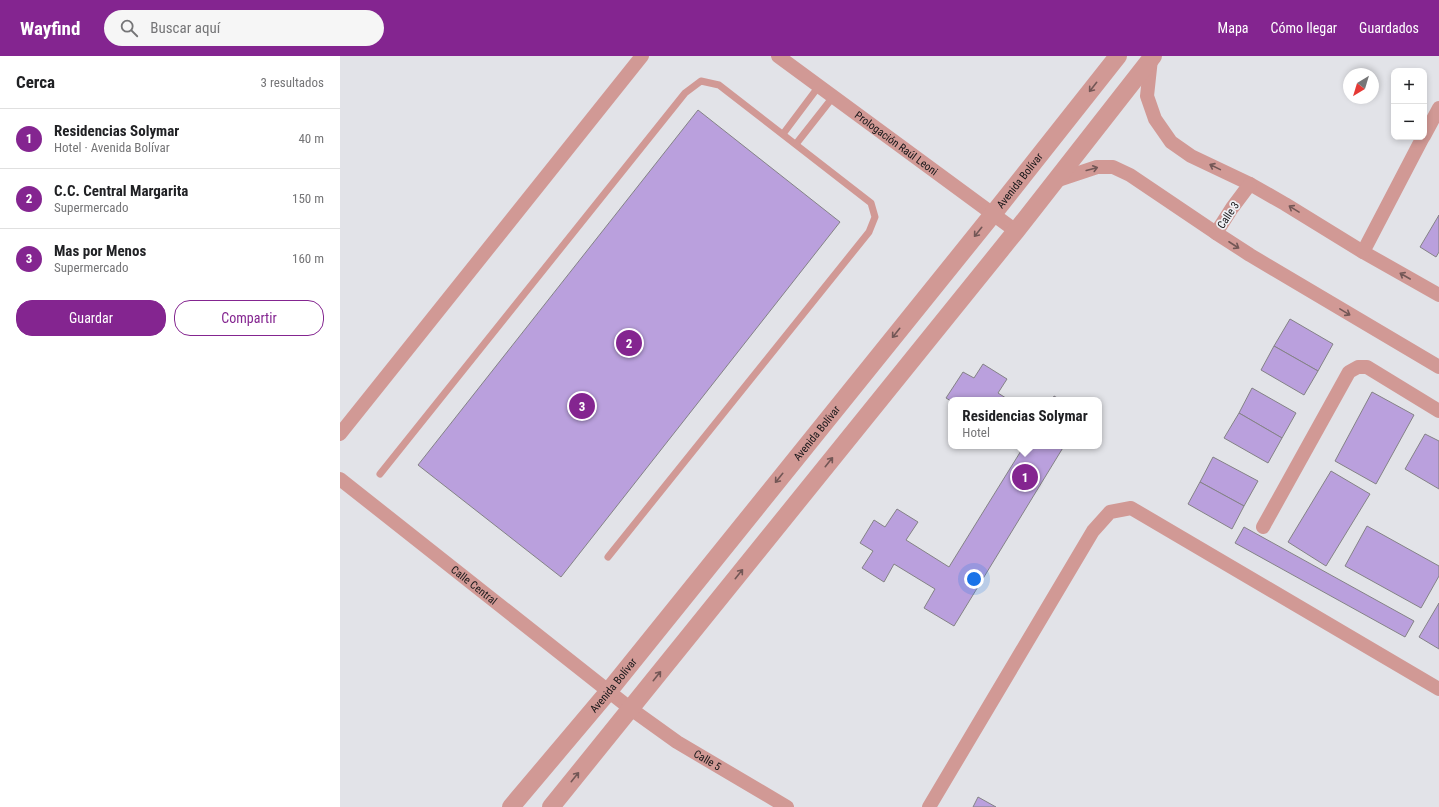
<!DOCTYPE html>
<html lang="es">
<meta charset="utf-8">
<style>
:root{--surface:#fff;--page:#f6f6f6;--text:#202124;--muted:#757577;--line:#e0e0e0;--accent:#842590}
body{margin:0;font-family:"Roboto Condensed",sans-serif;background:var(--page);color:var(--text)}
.controls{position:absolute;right:12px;top:12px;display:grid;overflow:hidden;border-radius:8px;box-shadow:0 2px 6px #0003}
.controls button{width:36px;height:36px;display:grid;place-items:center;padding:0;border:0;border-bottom:1px solid var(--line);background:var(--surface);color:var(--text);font:20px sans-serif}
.compass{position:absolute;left:1003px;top:12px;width:36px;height:36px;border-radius:50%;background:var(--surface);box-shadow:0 2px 6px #0003;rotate:218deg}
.you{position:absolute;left:634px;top:523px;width:14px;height:14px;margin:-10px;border:3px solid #fff;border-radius:50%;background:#1a73e8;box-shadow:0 0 0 6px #1a73e833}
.badge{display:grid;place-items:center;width:26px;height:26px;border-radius:50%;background:var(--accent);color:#fff;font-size:13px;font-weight:700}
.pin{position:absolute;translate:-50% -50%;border:2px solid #fff;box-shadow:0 1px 4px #0006}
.popup{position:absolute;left:608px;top:341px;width:154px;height:52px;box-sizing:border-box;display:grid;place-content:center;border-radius:8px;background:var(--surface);filter:drop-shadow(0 1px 3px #0005);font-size:13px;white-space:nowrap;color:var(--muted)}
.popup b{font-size:15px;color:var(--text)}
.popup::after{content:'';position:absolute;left:50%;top:100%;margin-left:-8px;border:8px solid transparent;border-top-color:var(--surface)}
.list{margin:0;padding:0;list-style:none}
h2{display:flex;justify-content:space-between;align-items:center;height:52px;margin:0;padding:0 16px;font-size:17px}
h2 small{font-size:13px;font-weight:400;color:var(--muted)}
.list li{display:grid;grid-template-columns:26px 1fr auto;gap:12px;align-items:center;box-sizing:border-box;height:60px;padding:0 16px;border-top:1px solid var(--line)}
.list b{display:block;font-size:15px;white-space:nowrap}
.list p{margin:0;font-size:13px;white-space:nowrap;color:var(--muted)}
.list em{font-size:13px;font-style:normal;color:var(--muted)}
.actions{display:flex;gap:8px;padding:12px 16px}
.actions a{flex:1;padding:9px 0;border:1px solid var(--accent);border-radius:16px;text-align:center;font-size:14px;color:var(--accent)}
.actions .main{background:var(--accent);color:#fff}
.icon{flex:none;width:22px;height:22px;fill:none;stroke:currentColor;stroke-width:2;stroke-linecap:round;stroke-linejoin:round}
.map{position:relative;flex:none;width:1099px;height:751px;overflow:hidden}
header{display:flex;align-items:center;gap:24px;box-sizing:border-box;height:56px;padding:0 20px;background:var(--accent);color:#fff}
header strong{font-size:19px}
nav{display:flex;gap:22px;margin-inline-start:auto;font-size:14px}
.search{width:280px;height:36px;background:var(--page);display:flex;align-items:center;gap:10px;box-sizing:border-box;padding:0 14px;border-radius:22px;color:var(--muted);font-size:15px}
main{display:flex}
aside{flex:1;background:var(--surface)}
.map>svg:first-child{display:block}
.building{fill:#baa0dd;stroke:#848286}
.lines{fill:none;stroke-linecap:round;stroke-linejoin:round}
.service{stroke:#d19995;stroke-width:7}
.minor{stroke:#d19995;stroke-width:14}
.tertiary{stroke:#d19995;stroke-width:18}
.oneway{stroke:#735756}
.labels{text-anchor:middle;stroke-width:3.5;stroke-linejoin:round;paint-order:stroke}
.street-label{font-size:11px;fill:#151517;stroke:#eff1f5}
</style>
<header>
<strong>Wayfind</strong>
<div class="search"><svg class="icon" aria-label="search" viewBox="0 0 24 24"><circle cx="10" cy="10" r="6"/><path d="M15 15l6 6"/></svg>Buscar aquí</div>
<nav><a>Mapa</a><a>Cómo llegar</a><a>Guardados</a></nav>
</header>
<main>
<aside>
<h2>Cerca<small>3 resultados</small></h2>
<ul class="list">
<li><span class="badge">1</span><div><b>Residencias Solymar</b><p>Hotel · Avenida Bolívar</p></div><em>40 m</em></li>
<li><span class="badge">2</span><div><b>C.C. Central Margarita</b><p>Supermercado</p></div><em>150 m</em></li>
<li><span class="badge">3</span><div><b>Mas por Menos</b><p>Supermercado</p></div><em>160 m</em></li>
</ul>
<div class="actions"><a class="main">Guardar</a><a>Compartir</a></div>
</aside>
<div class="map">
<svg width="1099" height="751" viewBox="0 0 1099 751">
<rect width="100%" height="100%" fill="#e2e3e8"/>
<!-- building -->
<g class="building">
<polygon points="358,54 500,166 221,521 78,409"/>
<polygon points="1099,159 1099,196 1096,201 1080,191"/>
<polygon points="950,263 993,288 978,315 934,290"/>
<polygon points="934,290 978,315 964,339 921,314"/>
<polygon points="643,308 667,323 658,337 669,344 611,344 611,345 606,342 623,316 634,322"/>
<polygon points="912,332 956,357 942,382 899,357"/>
<polygon points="1032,336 1074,359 1036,428 995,405"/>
<polygon points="714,340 721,344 712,344"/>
<polygon points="899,357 942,382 928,407 884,382"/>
<polygon points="1085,378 1099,385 1099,433 1065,413"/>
<polygon points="684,390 724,390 614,570 584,552 595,533 554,508 544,526 522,512 533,495 520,487 534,464 545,471 557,453 578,466 566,484 609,511"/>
<polygon points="873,401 918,425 904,450 860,426"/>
<polygon points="991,415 1030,438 986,510 948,486"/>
<polygon points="860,426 904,450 892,473 848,448"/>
<polygon points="1027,470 1099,510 1099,520 1081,552 1005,510"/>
<polygon points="904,471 1074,565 1065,581 895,487"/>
<polygon points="1099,547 1099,593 1079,581"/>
<polygon points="638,741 656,751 633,751"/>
</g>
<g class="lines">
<!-- service -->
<g class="service">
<polyline points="443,78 479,30"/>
<polyline points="456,88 493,41"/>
<polyline points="40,418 345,37 361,25 379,29 531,147 535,161 529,176 268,501"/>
</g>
<!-- minor -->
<g class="minor">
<path id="s1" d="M438,0L676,175"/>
<polyline points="811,3 807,40 815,63 831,86 851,100 910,128 945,148 1023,196 1099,239"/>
<polyline points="1084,80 1099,52"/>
<polyline points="715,125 757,111 773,111 790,119 876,177"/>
<polyline points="910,128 892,152 876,177 910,199 1099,311"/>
<polyline points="1023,196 1083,81"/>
<polyline points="0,378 302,0"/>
<path id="s2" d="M0,423L291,653L337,686L447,751"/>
<polyline points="923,471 1009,316 1018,311 1027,311 1099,355"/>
<polyline points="589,751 753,475 770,456 791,452 1099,633"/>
</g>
<!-- tertiary -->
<g class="tertiary">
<path id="s3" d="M171,751L268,636L653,158L778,0"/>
<polyline points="211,751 676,175 813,0"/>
</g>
</g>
<!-- one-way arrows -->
<defs><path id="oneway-shaft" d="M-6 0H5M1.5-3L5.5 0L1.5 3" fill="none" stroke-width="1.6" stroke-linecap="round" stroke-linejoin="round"/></defs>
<g class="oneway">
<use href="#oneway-shaft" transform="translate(753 31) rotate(128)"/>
<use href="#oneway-shaft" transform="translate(875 111) rotate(-154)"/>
<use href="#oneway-shaft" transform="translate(752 113) rotate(-15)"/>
<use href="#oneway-shaft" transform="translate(954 153) rotate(-148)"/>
<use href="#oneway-shaft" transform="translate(638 176) rotate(129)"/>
<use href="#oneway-shaft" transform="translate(894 189) rotate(33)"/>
<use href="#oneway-shaft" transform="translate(1065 220) rotate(-150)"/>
<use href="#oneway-shaft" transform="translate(1005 256) rotate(31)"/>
<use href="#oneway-shaft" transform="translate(556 277) rotate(129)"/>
<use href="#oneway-shaft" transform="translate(489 406) rotate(-51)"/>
<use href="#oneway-shaft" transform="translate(439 422) rotate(129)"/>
<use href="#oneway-shaft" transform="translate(399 518) rotate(-51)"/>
<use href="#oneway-shaft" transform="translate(317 620) rotate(-51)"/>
<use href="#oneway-shaft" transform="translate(235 721) rotate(-51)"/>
</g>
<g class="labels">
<!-- street labels -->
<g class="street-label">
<text dy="4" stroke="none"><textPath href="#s1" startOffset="147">Prologación Raúl Leoni</textPath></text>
<text dy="4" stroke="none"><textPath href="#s3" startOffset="807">Avenida Bolívar</textPath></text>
<text transform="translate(888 159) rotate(-56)" y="4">Calle 3</text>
<text dy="4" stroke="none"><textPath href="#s3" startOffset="483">Avenida Bolívar</textPath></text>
<text dy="4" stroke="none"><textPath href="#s2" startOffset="171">Calle Central</textPath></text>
<text dy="4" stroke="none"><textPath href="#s3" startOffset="159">Avenida Bolívar</textPath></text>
<text dy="4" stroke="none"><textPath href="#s2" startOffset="463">Calle 5</textPath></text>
</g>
</g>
</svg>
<div class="controls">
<button>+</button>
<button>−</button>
</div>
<svg class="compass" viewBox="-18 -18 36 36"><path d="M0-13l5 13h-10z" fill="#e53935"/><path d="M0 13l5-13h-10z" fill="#757577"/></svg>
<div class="you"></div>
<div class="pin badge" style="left:685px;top:421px">1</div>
<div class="popup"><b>Residencias Solymar</b>Hotel</div>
<div class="pin badge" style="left:289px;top:287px">2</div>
<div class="pin badge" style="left:242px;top:350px">3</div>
</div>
</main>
